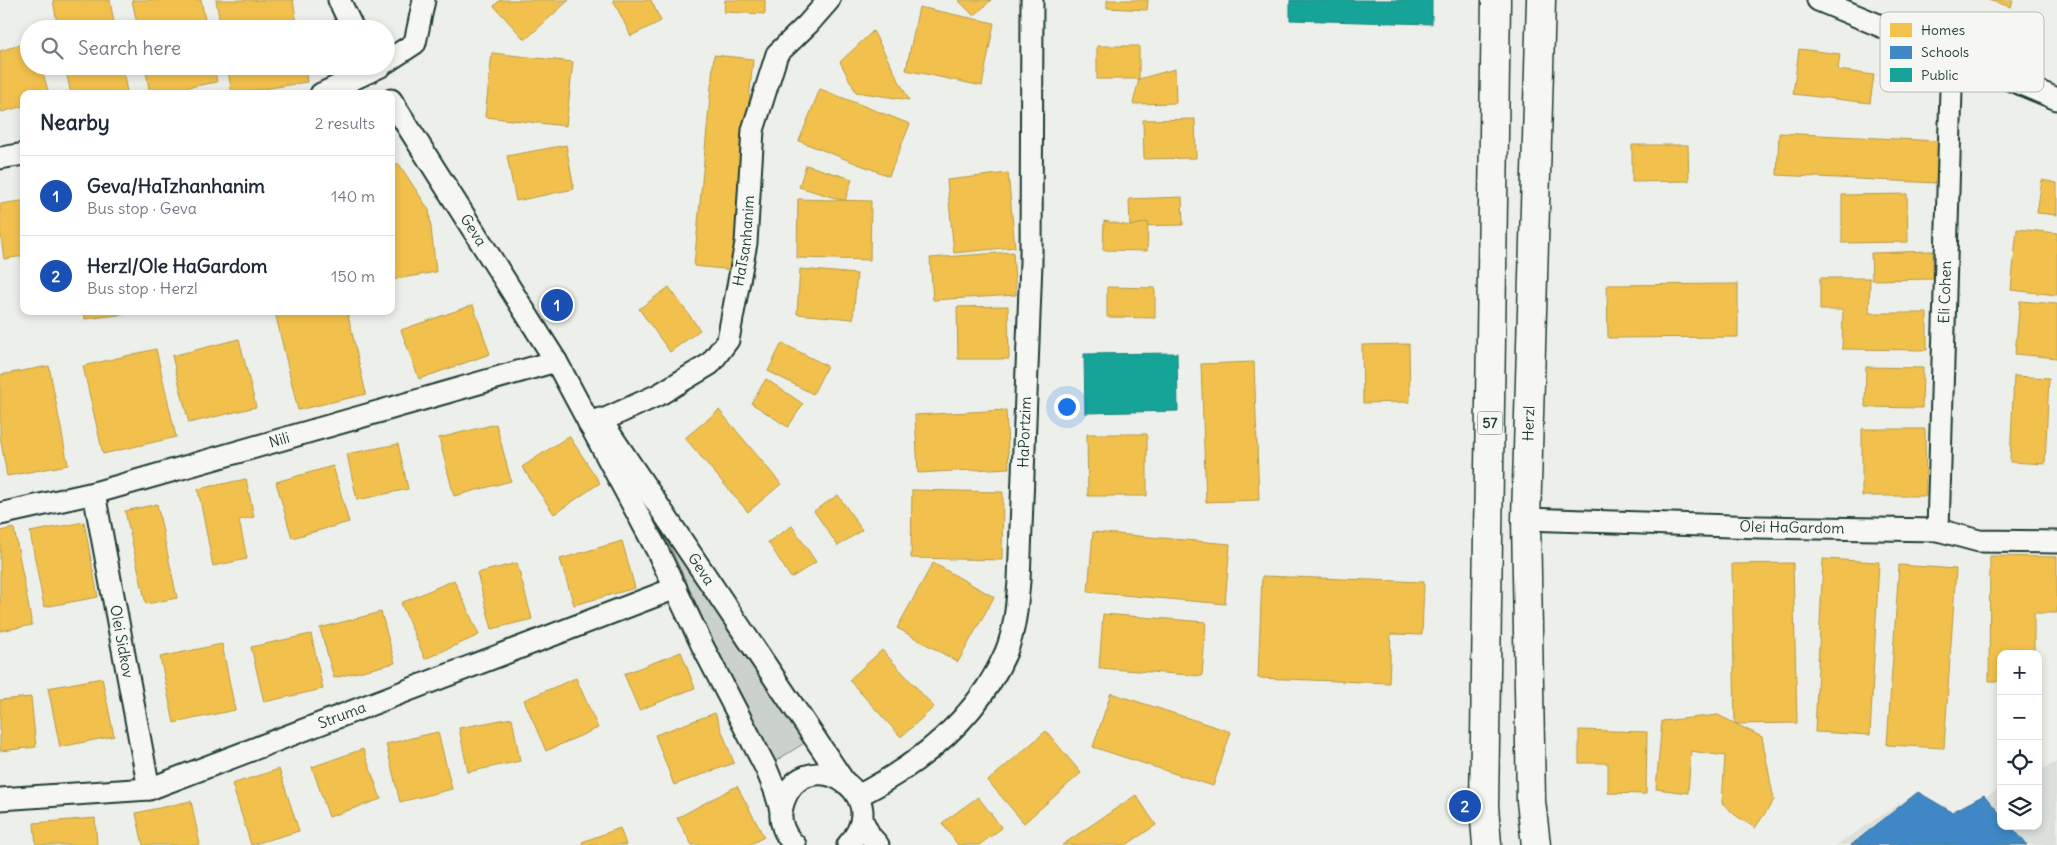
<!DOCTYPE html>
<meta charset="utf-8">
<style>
:root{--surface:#fff;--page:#f6f6f7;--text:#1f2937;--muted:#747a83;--line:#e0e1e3;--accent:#db2777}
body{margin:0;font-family:Delius,sans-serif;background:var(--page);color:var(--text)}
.controls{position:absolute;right:15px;bottom:15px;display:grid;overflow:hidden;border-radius:10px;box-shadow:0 2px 8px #0003}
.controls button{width:45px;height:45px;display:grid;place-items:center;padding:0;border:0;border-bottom:1px solid var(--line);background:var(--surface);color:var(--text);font:25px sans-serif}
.you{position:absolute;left:1066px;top:406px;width:18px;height:18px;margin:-12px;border:4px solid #fff;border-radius:50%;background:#1a73e8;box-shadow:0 0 0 8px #1a73e833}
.badge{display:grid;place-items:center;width:32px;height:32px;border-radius:50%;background:var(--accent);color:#fff;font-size:16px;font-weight:700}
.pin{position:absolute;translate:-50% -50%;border:2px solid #fff;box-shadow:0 1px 5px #0006}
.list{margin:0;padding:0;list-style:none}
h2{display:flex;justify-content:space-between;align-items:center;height:65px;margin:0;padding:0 20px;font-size:21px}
h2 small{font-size:16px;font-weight:400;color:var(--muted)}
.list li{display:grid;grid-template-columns:32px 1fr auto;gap:15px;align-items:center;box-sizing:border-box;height:80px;padding:0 20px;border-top:1px solid var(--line)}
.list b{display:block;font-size:19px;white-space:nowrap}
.list p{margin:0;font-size:16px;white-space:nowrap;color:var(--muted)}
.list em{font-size:16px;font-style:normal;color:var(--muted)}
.icon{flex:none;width:28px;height:28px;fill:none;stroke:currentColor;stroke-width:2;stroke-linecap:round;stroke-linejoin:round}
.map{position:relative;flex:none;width:2057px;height:845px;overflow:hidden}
.search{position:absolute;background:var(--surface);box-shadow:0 2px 8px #0003;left:20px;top:20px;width:375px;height:55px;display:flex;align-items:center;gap:12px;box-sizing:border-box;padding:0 18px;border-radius:28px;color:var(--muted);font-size:19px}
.panel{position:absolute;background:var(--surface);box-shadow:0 2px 8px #0003;left:20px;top:90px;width:375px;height:225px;border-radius:10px}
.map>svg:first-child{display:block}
.built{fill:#dce0db}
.green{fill:#cbd2cc;stroke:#758880}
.homes{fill:#f2c14e;stroke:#b39946}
.schools{fill:#3f88c5;stroke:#35729a}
.public{fill:#17a398;stroke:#19847a}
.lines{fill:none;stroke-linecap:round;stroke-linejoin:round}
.street-casing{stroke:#1f3d34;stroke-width:25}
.highway-casing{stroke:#1f3d34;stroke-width:31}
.street{stroke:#f6f6f2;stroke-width:21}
.highway{stroke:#f6f6f2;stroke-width:28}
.labels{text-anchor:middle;stroke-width:5;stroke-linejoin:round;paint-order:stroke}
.shield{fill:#f6f6f2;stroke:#60746d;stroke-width:1}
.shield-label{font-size:14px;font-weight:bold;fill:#1f3d34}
.street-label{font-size:15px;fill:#1f3d34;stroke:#f6f6f2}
.key{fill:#f6f6f2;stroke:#b6beb9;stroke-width:1}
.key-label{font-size:14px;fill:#1f3d34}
</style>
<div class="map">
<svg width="2057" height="845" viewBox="0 0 2057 845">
<rect width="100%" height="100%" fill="#edefea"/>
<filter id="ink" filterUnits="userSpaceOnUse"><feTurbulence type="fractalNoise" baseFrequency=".02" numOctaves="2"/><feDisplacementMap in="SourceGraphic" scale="10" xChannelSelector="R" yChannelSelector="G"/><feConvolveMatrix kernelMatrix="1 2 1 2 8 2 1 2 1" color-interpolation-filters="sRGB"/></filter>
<g filter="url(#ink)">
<!-- built -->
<polygon class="built" points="2057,762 2057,845 1836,845 1918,792 1952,812 2001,789 2001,826 2038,826 2038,771"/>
<!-- green -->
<polygon class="green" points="663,531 806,742 774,762 739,698"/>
<!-- homes -->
<g class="homes">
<polygon points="53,0 110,0 115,29 58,29"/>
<polygon points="132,0 201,0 207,29 138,29"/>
<polygon points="216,0 293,0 298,29 221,29"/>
<polygon points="500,0 569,0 525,40 494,6"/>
<polygon points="613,0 651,0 661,21 631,36"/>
<polygon points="725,0 765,0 765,14 724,12"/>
<polygon points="958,0 991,0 974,16"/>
<polygon points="1107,0 1148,0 1147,10 1107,8"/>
<polygon points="1988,0 2013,0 2011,7"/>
<polygon points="919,7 994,23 982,86 906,70"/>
<polygon points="873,31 909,100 856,92 840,62"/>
<polygon points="29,42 29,66 41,66 49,94 24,94 24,106 2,112 0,105 0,51"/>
<rect x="1097" y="46" width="42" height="33"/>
<polygon points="1799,49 1840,54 1838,70 1874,75 1870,103 1793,94"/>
<polygon points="492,53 573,62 566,126 485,117"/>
<polygon points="714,55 753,59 733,270 694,266"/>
<polygon points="65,66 122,66 127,92 117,94 71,94"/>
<polygon points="145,66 214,66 217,82 150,94"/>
<polygon points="227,66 305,66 307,82 232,94"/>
<polygon points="1175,69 1176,103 1133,104 1139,79"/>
<polygon points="820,89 910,124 889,176 799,141"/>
<polygon points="1195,119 1196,158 1144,159 1143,120"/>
<polygon points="1779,133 1938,141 1936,183 1777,175"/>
<polygon points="566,145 574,189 516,201 507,156"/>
<polygon points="1632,145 1688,145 1689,181 1632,182"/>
<polygon points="391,164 399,164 429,210 436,272 391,280"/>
<polygon points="806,165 852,179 845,201 799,187"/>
<polygon points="1008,173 1015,247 954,253 947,180"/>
<polygon points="2042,180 2057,183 2057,215 2037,213"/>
<polygon points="1907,194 1908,242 1842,243 1842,195"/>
<polygon points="1182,197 1183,225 1130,226 1129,199"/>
<polygon points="798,199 871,201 870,260 797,258"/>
<polygon points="21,201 24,201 24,256 4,259 0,230 0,204"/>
<polygon points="1104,221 1130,226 1148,222 1147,251 1103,250"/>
<polygon points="2017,229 2057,233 2057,295 2011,290"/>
<polygon points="1933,251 1933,279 1872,280 1871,253"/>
<polygon points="1013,252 1016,295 933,300 930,258"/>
<polygon points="800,269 857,274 853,319 797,314"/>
<polygon points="1820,278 1870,278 1869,313 1927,313 1927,350 1842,349 1843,310 1820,310"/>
<polygon points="1738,284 1738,337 1608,338 1607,285"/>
<polygon points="669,287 700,330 670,352 639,309"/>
<polygon points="1107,287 1155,288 1155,318 1107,317"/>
<polygon points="2020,301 2057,304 2057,358 2015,354"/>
<polygon points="473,305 490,354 419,379 401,330"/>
<polygon points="1008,306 1009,359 958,359 957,307"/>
<polygon points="84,311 125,311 126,314 85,319"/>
<polygon points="279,311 347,311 366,394 298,410 275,312"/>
<polygon points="239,339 256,407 189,423 172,356"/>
<polygon points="782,343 827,366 813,394 768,371"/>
<polygon points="1409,344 1410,402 1363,403 1362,345"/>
<polygon points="156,349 176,437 103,454 83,366"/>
<polygon points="1254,362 1259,500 1206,502 1201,364"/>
<polygon points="49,366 68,465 7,476 0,436 0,375"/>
<polygon points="1866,367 1923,368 1922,408 1865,407"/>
<polygon points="2014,376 2049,378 2045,464 2010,462"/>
<polygon points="766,379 803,404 788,427 751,403"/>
<polygon points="719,410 781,484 748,512 685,438"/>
<polygon points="1006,410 1009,468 918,473 915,415"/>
<polygon points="496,424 511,481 454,496 439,438"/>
<polygon points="1862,429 1925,429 1926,496 1862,496"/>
<polygon points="1087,434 1147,434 1147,496 1088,496"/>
<polygon points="569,436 600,483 554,514 522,467"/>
<polygon points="398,444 408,489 357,500 347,454"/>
<polygon points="333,466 349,522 292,538 276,482"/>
<polygon points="246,479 254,517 239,520 247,559 213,566 198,489"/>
<polygon points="912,490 1003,492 1002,560 911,558"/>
<polygon points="838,495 862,530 838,546 814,511"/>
<polygon points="157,504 177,598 146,604 125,511"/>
<polygon points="84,522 98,597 44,607 30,532"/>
<polygon points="792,526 816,562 791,578 768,542"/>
<polygon points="14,528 32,625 0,631 0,531"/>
<polygon points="1093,532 1230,544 1225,604 1088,592"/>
<polygon points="622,541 635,588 574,605 560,559"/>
<polygon points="1990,556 2057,557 2057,613 2034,613 2034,654 2001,654 2001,681 1989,681"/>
<polygon points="1823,559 1879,562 1870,735 1815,732"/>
<polygon points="517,563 532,619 492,629 477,573"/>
<polygon points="933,563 994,597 958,662 897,628"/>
<polygon points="1793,563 1797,723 1735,724 1732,564"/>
<polygon points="1899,565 1956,569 1944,748 1887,745"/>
<polygon points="1262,576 1424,582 1422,635 1391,634 1389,683 1258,678"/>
<polygon points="454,580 479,635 425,659 401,603"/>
<polygon points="381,612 395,663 334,678 320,628"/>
<polygon points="1103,614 1206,622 1202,676 1099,668"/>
<polygon points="311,634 323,689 264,702 251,647"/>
<polygon points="222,644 235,710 174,723 160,657"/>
<polygon points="882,650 934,707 901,737 849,680"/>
<polygon points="681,652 695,688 639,710 624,674"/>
<polygon points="102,678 114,736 60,747 48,688"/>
<polygon points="576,678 598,728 546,751 524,700"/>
<polygon points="1111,693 1231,732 1213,786 1093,747"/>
<polygon points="31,697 36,747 0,751 0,700"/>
<polygon points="715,713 734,763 674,785 655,735"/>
<polygon points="1718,715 1762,737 1774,800 1755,828 1735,815 1722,803 1725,756 1691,751 1688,793 1656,789 1662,721"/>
<polygon points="512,718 520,761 468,772 459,728"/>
<polygon points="1579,730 1647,732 1646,794 1608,793 1608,763 1579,763"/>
<polygon points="1046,731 1081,773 1024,823 988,781"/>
<polygon points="438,732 452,789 400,802 386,744"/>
<polygon points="363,749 381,799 329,817 312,767"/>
<polygon points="279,769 299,831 251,845 232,784"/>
<polygon points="737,786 764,837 749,845 692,845 677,818"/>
<polygon points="1136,795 1156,825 1126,845 1062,845"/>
<polygon points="978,797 1002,828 979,845 958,845 942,823"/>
<polygon points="191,801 200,845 143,845 136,813"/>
<polygon points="95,818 97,845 36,845 34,823"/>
<polygon points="620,828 626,845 583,845 582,842"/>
</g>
<!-- schools -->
<polygon class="schools" points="1918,792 1952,812 1984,795 2001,815 2001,826 2011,826 2027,845 1851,845"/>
<!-- public -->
<g class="public">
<polygon points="1290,0 1432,0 1432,24 1290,20"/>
<polygon points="1177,353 1178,411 1085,413 1084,354"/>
</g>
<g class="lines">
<defs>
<g id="street">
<polyline points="339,0 353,29"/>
<polyline points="1818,0 2057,99"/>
<polyline points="386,62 415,43 424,0"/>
<polyline points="321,94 381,66"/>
<path id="s1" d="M391,100L556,361L657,550L703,647L766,768L775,790L781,810"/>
<polyline points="0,158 24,154"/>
<path id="s2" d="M600,419L843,780"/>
<path id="s3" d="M590,426L660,394L710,364L728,340L746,243L753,130L777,54L808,24L829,0"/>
<path id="s4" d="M94,493L149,789"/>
<path id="s5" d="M0,514L94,493L556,361"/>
<path id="s6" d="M1526,519L1759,527L1938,530L1979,541L2057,542"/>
<path id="s7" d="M1938,530L1952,56"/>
<path id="s8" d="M858,796C919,764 978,718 1006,652C1015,630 1017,605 1019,581L1031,262L1032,0"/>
<path id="s9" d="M0,799L149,789L676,588"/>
<polyline points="862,820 870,836 878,845"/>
<path d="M795,845C785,836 778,821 782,807C799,738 898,790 848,845"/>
</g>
<g id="highway">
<polyline points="1487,845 1484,806 1496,0"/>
<path id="s10" d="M1536,845L1531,801L1526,519L1541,0"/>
</g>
</defs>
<!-- street casing -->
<use href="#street" class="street-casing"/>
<!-- highway casing -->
<use href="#highway" class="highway-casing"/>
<!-- street -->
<use href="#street" class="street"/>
<!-- highway -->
<use href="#highway" class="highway"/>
</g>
</g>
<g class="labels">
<!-- shield labels -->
<rect class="shield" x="1477.5" y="411.5" width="25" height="23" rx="4"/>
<g class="shield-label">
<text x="1490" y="428">57</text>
</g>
<!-- street labels -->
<g class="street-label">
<text dy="5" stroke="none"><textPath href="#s1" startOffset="154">Geva</textPath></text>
<text dy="5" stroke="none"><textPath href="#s3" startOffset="266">HaTsanhanim</textPath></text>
<text dy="5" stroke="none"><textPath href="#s7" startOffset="238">Eli Cohen</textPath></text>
<text dy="5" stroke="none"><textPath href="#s10" startOffset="422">Herzl</textPath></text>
<text dy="5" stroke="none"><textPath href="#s8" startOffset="432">HaPortzim</textPath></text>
<text dy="5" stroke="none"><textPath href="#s5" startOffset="289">Nili</textPath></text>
<text dy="5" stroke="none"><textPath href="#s6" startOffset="266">Olei HaGardom</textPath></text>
<text dy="5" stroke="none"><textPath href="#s2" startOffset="181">Geva</textPath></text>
<text dy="5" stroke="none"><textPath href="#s4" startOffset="151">Olei Sidkov</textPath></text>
<text dy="5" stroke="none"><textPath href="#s9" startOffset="356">Struma</textPath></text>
</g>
</g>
<!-- legend -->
<rect x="1880" y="12" width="164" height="80" rx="8" class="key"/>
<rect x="1890" y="23" width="22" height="14" fill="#f2c14e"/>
<rect x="1890" y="46" width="22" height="13" fill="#3f88c5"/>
<rect x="1890" y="68" width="22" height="14" fill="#17a398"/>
<g class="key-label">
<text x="1921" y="35">Homes</text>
<text x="1921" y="57">Schools</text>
<text x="1921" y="80">Public</text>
</g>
</svg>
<div class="controls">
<button>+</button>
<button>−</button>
<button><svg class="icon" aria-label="locate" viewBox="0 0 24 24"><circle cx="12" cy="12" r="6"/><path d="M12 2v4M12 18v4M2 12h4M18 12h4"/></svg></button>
<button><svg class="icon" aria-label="layers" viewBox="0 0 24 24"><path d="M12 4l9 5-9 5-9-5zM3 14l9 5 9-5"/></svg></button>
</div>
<div class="you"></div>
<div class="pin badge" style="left:557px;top:305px;background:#1a4fb4">1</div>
<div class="pin badge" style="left:1465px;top:806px;background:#1a4fb4">2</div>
<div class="search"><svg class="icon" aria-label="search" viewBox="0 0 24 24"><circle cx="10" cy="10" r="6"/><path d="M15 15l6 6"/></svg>Search here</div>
<section class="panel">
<h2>Nearby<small>2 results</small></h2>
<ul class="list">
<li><span class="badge" style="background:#1a4fb4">1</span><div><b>Geva/HaTzhanhanim</b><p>Bus stop · Geva</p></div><em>140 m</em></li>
<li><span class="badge" style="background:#1a4fb4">2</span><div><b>Herzl/Ole HaGardom</b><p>Bus stop · Herzl</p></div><em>150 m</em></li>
</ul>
</section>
</div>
